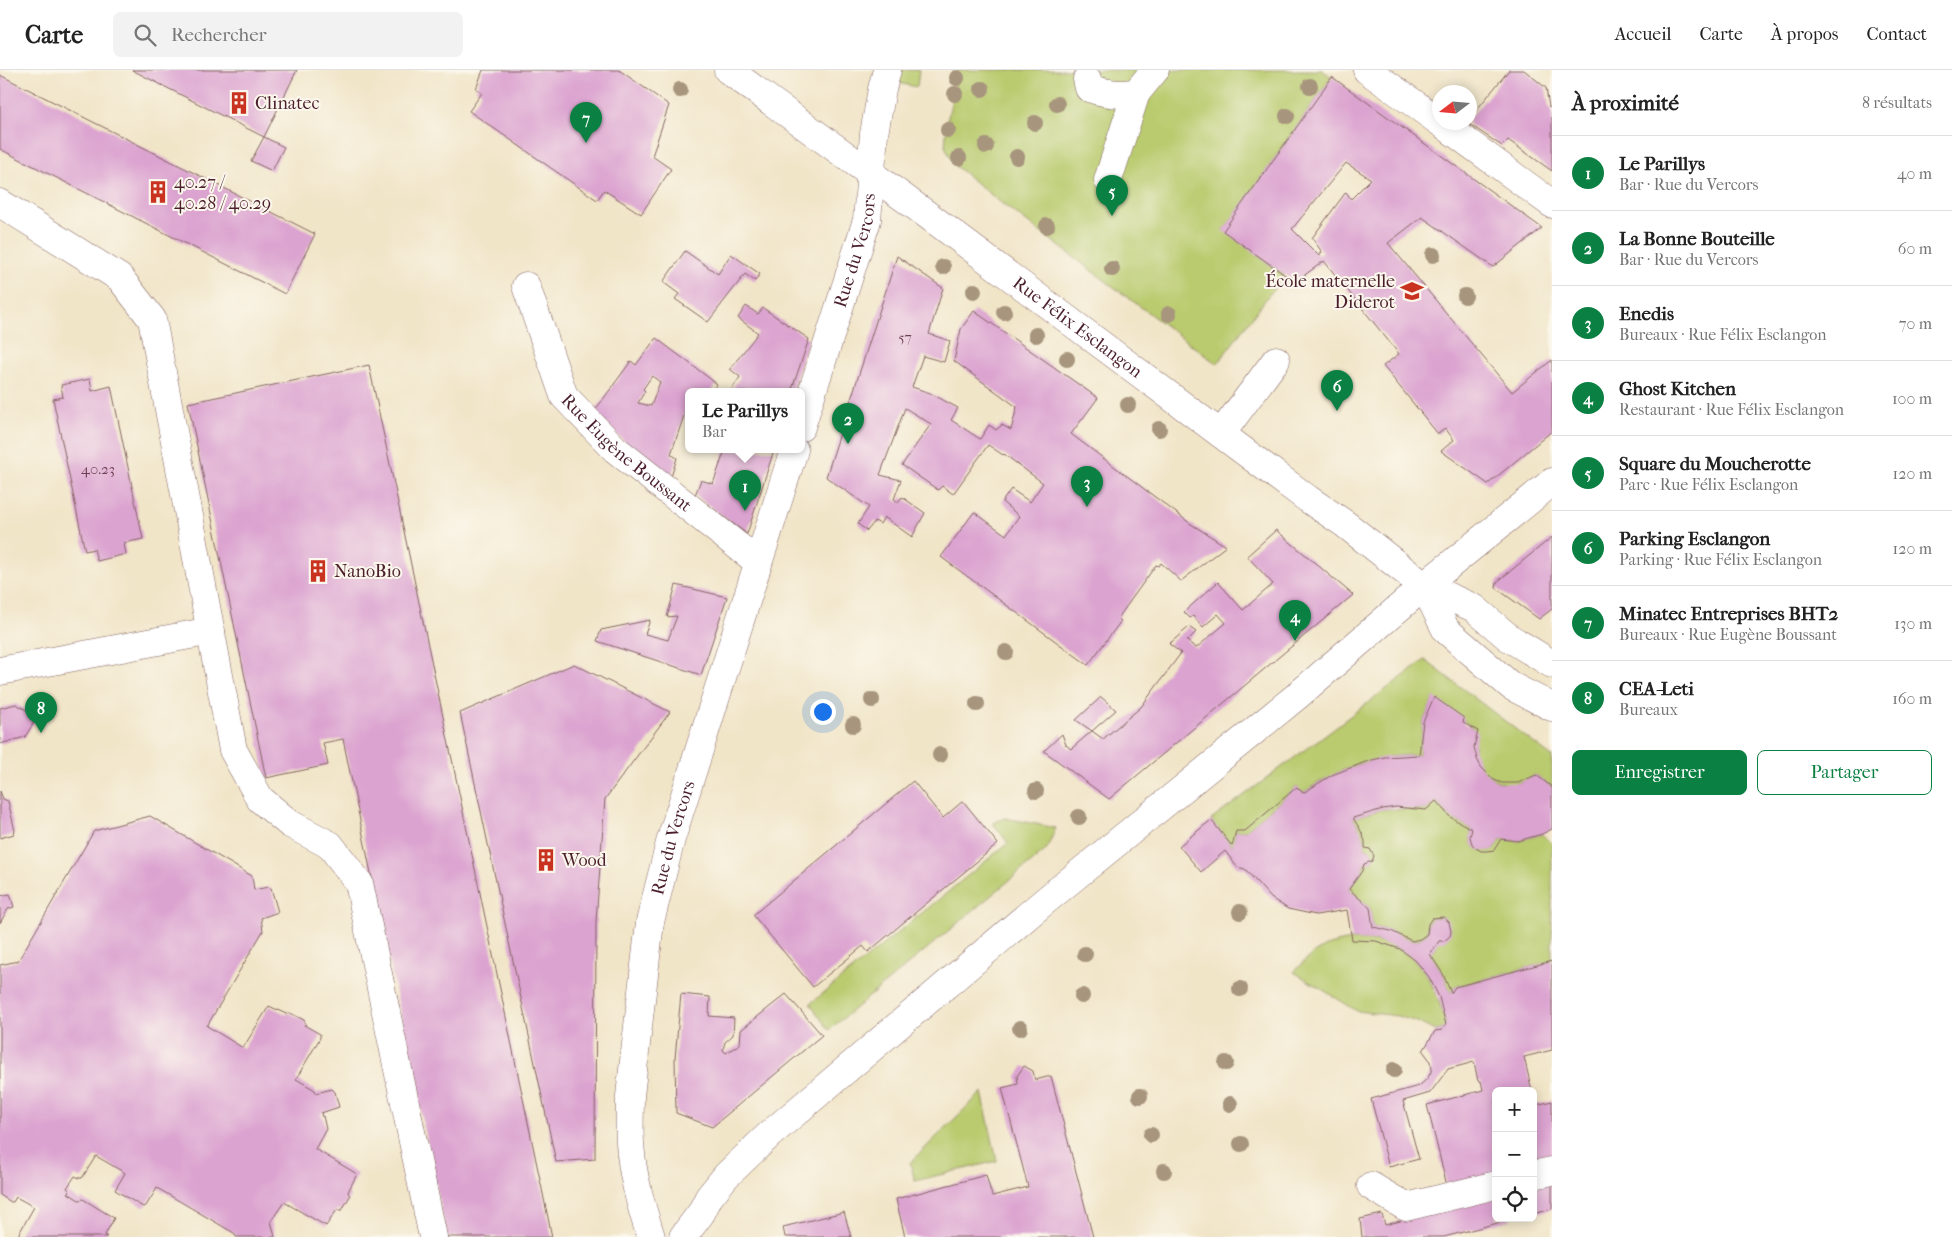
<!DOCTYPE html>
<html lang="fr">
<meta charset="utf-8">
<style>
:root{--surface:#fff;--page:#f2f2f2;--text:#222;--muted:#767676;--line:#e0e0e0;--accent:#0b8043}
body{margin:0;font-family:"IM FELL French Canon",serif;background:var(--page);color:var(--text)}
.controls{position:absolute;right:15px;bottom:15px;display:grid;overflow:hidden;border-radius:8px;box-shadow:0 2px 12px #0003}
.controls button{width:45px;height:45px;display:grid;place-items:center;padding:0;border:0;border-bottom:1px solid var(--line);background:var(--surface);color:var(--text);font:25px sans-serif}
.compass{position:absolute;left:1432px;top:15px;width:45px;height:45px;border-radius:50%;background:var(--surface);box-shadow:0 2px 12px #0003;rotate:254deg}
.you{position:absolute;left:822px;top:641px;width:18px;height:18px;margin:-12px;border:4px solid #fff;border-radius:50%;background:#1a73e8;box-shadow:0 0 0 8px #1a73e833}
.badge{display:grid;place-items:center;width:32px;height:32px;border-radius:50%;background:var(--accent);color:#fff;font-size:16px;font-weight:700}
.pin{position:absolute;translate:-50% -41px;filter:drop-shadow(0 1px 2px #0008)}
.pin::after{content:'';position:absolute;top:26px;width:18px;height:15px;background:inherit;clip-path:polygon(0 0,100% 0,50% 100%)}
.popup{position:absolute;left:685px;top:318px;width:120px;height:65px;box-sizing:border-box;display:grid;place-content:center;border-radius:8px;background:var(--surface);filter:drop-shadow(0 1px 4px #0005);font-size:16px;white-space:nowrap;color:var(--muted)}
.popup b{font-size:19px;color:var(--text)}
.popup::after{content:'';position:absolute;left:50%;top:100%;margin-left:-10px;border:10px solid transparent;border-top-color:var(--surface)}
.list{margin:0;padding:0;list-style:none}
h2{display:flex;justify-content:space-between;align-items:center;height:65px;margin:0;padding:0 20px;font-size:21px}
h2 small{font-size:16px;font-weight:400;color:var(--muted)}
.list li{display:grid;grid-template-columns:32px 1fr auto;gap:15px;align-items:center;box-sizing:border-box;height:75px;padding:0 20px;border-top:1px solid var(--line)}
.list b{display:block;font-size:19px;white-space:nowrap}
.list p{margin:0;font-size:16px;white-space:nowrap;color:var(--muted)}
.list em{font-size:16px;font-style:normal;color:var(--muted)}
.actions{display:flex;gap:10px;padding:15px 20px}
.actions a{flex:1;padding:11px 0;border:1px solid var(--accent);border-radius:8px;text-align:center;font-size:18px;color:var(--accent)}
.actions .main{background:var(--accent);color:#fff}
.icon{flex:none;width:28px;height:28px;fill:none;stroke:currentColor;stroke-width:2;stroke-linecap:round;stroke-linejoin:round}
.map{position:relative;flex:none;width:1552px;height:1167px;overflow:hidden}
header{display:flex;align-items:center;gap:30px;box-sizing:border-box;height:70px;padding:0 25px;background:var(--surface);border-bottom:1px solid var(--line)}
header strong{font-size:24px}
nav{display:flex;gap:28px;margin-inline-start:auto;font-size:18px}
.search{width:350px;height:45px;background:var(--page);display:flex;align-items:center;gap:12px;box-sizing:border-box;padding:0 18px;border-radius:8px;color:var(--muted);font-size:19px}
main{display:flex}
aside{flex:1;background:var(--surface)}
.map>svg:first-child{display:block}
.green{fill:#b9cb6e;stroke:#82754c}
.building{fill:#dba3d0;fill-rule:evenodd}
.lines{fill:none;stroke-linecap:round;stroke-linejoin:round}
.minor-casing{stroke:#846462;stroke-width:29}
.minor{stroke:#fff;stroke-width:28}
.tree{fill:#a7957d}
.labels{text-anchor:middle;stroke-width:4;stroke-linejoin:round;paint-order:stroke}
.number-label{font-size:15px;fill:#6e4054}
.poi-label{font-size:18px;fill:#4a1f2b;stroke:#fbf7ec;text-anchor:start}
.street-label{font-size:18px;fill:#4a1f2b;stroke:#fbf7ec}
</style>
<header>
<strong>Carte</strong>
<div class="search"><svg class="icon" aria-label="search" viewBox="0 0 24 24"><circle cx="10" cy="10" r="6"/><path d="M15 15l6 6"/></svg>Rechercher</div>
<nav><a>Accueil</a><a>Carte</a><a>À propos</a><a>Contact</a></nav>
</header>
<main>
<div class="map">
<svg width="1552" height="1167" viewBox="0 0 1552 1167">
<rect width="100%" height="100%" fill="#fbf7ec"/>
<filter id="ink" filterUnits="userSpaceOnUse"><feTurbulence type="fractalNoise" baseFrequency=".02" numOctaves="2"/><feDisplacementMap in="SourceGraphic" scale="10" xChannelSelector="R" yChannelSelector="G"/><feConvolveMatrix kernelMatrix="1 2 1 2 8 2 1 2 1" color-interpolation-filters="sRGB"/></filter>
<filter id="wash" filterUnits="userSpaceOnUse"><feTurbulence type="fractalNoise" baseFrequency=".0096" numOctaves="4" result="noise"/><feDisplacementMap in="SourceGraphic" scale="20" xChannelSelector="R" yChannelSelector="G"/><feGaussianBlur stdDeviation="1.12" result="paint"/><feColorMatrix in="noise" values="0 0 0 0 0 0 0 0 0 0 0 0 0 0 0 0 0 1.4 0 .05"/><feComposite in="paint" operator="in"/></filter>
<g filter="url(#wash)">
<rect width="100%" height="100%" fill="#f1e5c8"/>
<!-- green -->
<g class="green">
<polygon points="896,0 919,0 917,17 893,12"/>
<polygon points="958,0 1322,0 1332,7 1224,160 1284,205 1217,294 1000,132 954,95 945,76 947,52"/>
<path d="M1425,590L1552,687V717L1536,705C1528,709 1519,714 1510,714C1492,713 1474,696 1474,677C1474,672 1476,666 1477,661L1434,628L1423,652L1419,685C1375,685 1338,698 1303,723L1297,717L1245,761H1236L1232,776L1211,750Z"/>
<path d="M1436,731L1450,747L1472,759C1469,770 1471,776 1481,781L1494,780L1501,769L1518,771L1542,764L1552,773V891L1455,917L1451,923L1443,904L1430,884L1439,871C1454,870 1453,855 1443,847L1432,848L1428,854L1427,864L1420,869L1412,871L1391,861L1373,857L1370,838L1349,819L1362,801L1364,794L1372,791L1374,786L1370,779L1365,778C1365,767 1360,758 1353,748L1383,739L1426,740Z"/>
<polygon points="1005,748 1056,758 1046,780 829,960 810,934 1008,773 993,753"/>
<path d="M1352,870C1413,869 1432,902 1446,955L1442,960L1435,961L1417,952L1397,946L1357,941L1294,902C1315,879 1323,875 1352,870Z"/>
<polygon points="982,1022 997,1091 915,1111 910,1093"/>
</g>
<g id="blocks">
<!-- building -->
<g class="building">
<polygon points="132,0 297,0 264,67"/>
<polygon points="483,0 619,0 669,35 652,86 671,99 641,144 604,120 597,130 469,41 482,23 476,19"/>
<polygon points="1509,0 1524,0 1546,18 1549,37 1552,39 1552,101 1508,70 1502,76 1466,52 1470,52 1470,48"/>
<polygon points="0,5 315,164 285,224 0,79"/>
<path d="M1332,7L1542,158L1493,197L1422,147L1388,173L1512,322L1552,290V361L1488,414L1441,381L1454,370L1445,358L1438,364L1383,296L1399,284L1324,191L1295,212L1223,161ZM1346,93L1371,109L1351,129L1346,122L1312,168L1322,182L1319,186L1292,159Z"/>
<polygon points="264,67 284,77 272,101 251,91"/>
<polygon points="685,181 718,204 731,184 760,204 755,211 745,204 708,252 675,229 679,224 663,212"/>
<polygon points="897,186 943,218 929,264 950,271 944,292 923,286 912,317 930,323 958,338 951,350 980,369 989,355 996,360 1002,355 1011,360 1017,337 954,291 961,259 974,241 1098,328 1071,364 1191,454 1226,476 1181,511 1161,493 1159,496 1156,495 1118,548 1121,551 1088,595 941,487 974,442 1006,465 1019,446 1002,432 1011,419 1030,432 1043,413 1004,384 1003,385 988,375 953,424 942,416 938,420 902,395 931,354 905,338 880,405 901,410 894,429 898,432 902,427 925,443 912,467 884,447 880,454 875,451 867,461 858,454 869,437 826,407"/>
<polygon points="746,236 758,244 763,238 809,269 791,322 730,322 740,307 730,299 758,263 738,248"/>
<path d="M656,268L717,314L711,322H689V330L686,334H688L671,384L677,388L671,407L637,382L593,343L631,291L636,295ZM652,306L660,312L651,336L638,333L645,321L643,319Z"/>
<polygon points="369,295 453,694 552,1167 447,1167 343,669 323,673 328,695 266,708 188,333"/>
<polygon points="90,309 92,321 111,316 143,469 124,473 126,484 97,491 94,479 85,481 53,329 63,327 61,315"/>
<polygon points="725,380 774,380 747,464 695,425 701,410 713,414"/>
<polygon points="1276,460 1353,525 1109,729 1044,681 1062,664 1066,675 1071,679 1092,661 1076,650 1101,627 1116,640 1092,661 1103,669 1141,637 1181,583 1169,574 1189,557 1196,562 1187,571 1196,578 1226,553 1218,544 1203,557 1193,546 1190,548 1184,542 1218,512 1243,540 1273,514 1247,486"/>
<polygon points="1552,467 1552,539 1539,549 1496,518 1497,512"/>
<polygon points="676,515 727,527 701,605 597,571 601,560 650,550 645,564 668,570 677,546 667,547"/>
<polygon points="574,594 670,642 605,729 596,851 595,1089 556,1092 460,643"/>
<polygon points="1434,627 1464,648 1463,653 1478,661 1474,677 1477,689 1481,697 1494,710 1502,713 1518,713 1536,705 1552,717 1552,759 1542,764 1518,771 1501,769 1494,780 1487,781 1481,781 1476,778 1472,774 1470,767 1472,759 1450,747 1436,731 1426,740 1396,737 1383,739 1353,748 1360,759 1365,771 1365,778 1370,779 1374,786 1372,791 1364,794 1362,801 1349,819 1370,838 1373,857 1391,861 1412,871 1420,869 1427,864 1428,854 1432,848 1443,847 1449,852 1451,862 1450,866 1444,871 1439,871 1430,884 1443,904 1451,923 1455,917 1552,891 1552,980 1524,987 1532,1021 1496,1021 1496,1107 1448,1120 1427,1035 1483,1020 1481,1011 1478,1011 1474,992 1448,999 1430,1023 1403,1031 1419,1089 1389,1097 1371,1029 1419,1016 1427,1009 1431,1002 1432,998 1429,989 1423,981 1435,961 1442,960 1446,955 1439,927 1429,907 1416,891 1400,879 1376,871 1352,870 1347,840 1316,845 1288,839 1271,828 1245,799 1237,797 1225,781 1201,802 1179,776 1211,750 1232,776 1236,761 1245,761 1297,717 1303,723 1332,705 1368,691 1385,687 1419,685 1423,652"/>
<polygon points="16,634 35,645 36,649 25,667 0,674 0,638"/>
<polygon points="913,711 943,748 963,731 998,774 868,882 863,876 813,917 753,845"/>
<polygon points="0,721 3,729 8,731 15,761 14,764 0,768"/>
<polygon points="150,746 252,806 254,820 268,817 271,818 278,842 261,848 263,861 207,956 243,978 269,936 286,944 290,943 304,950 306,954 304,955 320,964 320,968 296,1009 315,1020 316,1023 332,1019 335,1022 339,1037 321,1043 322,1047 323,1046 326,1059 315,1079 357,1104 348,1122 350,1126 342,1140 337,1140 326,1156 284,1132 271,1151 275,1167 236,1167 234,1163 157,1118 146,1136 143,1137 115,1120 125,1103 96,1086 82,1108 79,1108 75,1106 67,1118 70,1121 68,1123 79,1130 83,1129 114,1148 105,1165 107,1167 17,1167 34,1137 16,1127 13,1132 11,1132 0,1125 0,895 18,891 94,761"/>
<polygon points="10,824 14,837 8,839 0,853 0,826"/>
<polygon points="681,924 710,927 709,946 734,948 733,965 725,972 723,980 726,983 740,974 741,960 786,924 822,965 712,1057 676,1043 675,988"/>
<polygon points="1024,996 1033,1001 1035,1010 1051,1006 1093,1167 905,1167 896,1129 986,1105 992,1126 1028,1117 1002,1018 1018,1014 1017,1006"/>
<polygon points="1533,1028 1536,1035 1552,1031 1552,1092 1533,1097"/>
<polygon points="1552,1111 1552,1139 1533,1144 1533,1116"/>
<polygon points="1496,1126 1496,1148 1513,1149 1444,1167 1362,1167 1360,1149 1382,1144 1385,1155"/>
<polygon points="844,1142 851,1167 785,1167 783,1157"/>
</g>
</g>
</g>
<g filter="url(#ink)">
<use href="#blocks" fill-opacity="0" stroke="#846462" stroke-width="1"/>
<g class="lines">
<defs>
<g id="minor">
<path id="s1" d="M728,0L933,149L1308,429L1345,454L1424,516L1474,538L1508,567L1552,594"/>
<polyline points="1367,0 1440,52"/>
<path d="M1087,9L1089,18C1106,24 1119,25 1136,23L1155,0"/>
<polyline points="1440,52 1552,134"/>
<polyline points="1108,110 1136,23"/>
<polyline points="0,133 120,208 152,249 233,680 260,729 290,754 330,775 359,813 433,1167"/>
<path id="s2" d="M526,216L564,326L615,379L758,492"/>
<path id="s3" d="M801,357L867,150L874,64L882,19L887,0"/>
<polyline points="1221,364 1276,290"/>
<polyline points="1424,516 1446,560 1511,616 1552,637"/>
<polyline points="0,601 211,561"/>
<polyline points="1533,1105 1552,1101"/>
<polyline points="1371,1116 1406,1137 1496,1115"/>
<path id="s4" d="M651,1167C641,1136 632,1105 630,1073C629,1057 630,1041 630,1026L650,852L671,769L794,380"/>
<polyline points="683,1167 701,1143 709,1127 726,1106 769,1065 1045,831 1297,626 1424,516 1552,412"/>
</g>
</defs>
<!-- minor casing -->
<use href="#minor" class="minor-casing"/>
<!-- minor -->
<use href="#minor" class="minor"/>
</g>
<!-- trees -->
<g class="tree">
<circle cx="957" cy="8" r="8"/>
<circle cx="1310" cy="16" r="8"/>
<circle cx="982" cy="19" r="8"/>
<circle cx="680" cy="20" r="8"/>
<circle cx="955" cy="24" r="8"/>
<circle cx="1057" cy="34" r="8"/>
<circle cx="1287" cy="46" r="8"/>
<circle cx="1035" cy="53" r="8"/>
<circle cx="948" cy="60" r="8"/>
<circle cx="986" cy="76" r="8"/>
<circle cx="1017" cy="87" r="8"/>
<circle cx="959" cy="88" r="8"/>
<circle cx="1047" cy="156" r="8"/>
<circle cx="1433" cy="185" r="8"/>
<circle cx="943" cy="197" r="8"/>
<circle cx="1112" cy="199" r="8"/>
<circle cx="974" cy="221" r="8"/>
<circle cx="1465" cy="226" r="8"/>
<circle cx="1004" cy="242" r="8"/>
<circle cx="1169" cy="244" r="8"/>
<circle cx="1036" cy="265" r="8"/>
<circle cx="1067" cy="289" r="8"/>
<circle cx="1128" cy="335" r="8"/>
<circle cx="1159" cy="359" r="8"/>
<circle cx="1006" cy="582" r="8"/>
<circle cx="872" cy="630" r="8"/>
<circle cx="977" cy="634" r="8"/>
<circle cx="853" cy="655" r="8"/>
<circle cx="940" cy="685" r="8"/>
<circle cx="1036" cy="721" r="8"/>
<circle cx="1079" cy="747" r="8"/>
<circle cx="1240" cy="842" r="8"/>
<circle cx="1085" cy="884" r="8"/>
<circle cx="1240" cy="919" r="8"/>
<circle cx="1082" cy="926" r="8"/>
<circle cx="1020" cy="958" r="8"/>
<circle cx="1226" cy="993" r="8"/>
<circle cx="1394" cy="1000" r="8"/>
<circle cx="1140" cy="1026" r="8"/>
<circle cx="1230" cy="1034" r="8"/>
<circle cx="1151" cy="1065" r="8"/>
<circle cx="1241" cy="1074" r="8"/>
<circle cx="1164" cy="1101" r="8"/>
</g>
</g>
<!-- icons -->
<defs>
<symbol id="building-bare" viewBox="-9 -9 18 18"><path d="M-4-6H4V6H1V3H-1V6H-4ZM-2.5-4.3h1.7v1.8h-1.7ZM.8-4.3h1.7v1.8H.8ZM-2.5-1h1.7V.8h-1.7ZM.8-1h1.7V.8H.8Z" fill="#c8321e" stroke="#fbf7ec" stroke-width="2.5" paint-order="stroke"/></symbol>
<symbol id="school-bare" viewBox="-9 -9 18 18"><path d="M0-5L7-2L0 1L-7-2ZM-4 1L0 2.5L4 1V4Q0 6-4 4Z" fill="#c8321e" stroke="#fbf7ec" stroke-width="2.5" paint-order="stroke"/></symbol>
</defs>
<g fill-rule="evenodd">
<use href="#building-bare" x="223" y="17" width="32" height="32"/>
<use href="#building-bare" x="142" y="106" width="32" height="32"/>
<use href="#school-bare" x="1396" y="205" width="32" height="32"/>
<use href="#building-bare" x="302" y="485" width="32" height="32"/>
<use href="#building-bare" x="530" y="774" width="32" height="32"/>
</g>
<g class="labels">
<!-- number labels -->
<g class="number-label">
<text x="905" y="272">57</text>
<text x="98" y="404">40.23</text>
</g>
<!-- poi labels -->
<g class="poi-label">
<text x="255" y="39">Clinatec</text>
<text x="174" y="118">40.27 /<tspan x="174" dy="21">40.28 / 40.29</tspan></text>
<text x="1395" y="217" text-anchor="end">École maternelle<tspan x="1395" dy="21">Diderot</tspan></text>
<text x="334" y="507">NanoBio</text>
<text x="562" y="796">Wood</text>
</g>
<!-- street labels -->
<g class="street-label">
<text dy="6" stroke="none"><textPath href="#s3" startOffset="185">Rue du Vercors</textPath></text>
<text dy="6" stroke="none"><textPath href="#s1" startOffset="434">Rue Félix Esclangon</textPath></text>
<text dy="6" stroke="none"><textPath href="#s2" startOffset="201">Rue Eugène Boussant</textPath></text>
<text dy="6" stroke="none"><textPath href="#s4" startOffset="406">Rue du Vercors</textPath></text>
</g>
</g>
</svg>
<div class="controls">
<button>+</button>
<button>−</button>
<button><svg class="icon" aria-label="locate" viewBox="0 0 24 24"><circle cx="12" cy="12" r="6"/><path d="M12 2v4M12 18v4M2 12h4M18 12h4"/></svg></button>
</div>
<svg class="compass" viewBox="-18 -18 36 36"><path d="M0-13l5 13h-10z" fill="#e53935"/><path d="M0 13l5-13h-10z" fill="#767676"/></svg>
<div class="you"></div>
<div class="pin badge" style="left:745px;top:441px">1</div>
<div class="popup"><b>Le Parillys</b>Bar</div>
<div class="pin badge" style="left:848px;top:374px">2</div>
<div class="pin badge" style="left:1087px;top:437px">3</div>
<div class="pin badge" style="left:1295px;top:571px">4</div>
<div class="pin badge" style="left:1112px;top:146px">5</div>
<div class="pin badge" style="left:1337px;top:341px">6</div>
<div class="pin badge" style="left:586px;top:73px">7</div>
<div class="pin badge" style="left:41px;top:663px">8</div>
</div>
<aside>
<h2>À proximité<small>8 résultats</small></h2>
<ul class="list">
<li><span class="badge">1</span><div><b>Le Parillys</b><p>Bar · Rue du Vercors</p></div><em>40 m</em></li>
<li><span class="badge">2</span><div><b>La Bonne Bouteille</b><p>Bar · Rue du Vercors</p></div><em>60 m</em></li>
<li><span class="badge">3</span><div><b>Enedis</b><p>Bureaux · Rue Félix Esclangon</p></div><em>70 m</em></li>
<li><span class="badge">4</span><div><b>Ghost Kitchen</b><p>Restaurant · Rue Félix Esclangon</p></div><em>100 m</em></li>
<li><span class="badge">5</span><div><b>Square du Moucherotte</b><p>Parc · Rue Félix Esclangon</p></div><em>120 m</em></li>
<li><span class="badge">6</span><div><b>Parking Esclangon</b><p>Parking · Rue Félix Esclangon</p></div><em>120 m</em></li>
<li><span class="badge">7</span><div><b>Minatec Entreprises BHT2</b><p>Bureaux · Rue Eugène Boussant</p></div><em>130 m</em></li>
<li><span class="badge">8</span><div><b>CEA-Leti</b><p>Bureaux</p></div><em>160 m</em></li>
</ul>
<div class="actions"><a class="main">Enregistrer</a><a>Partager</a></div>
</aside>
</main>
